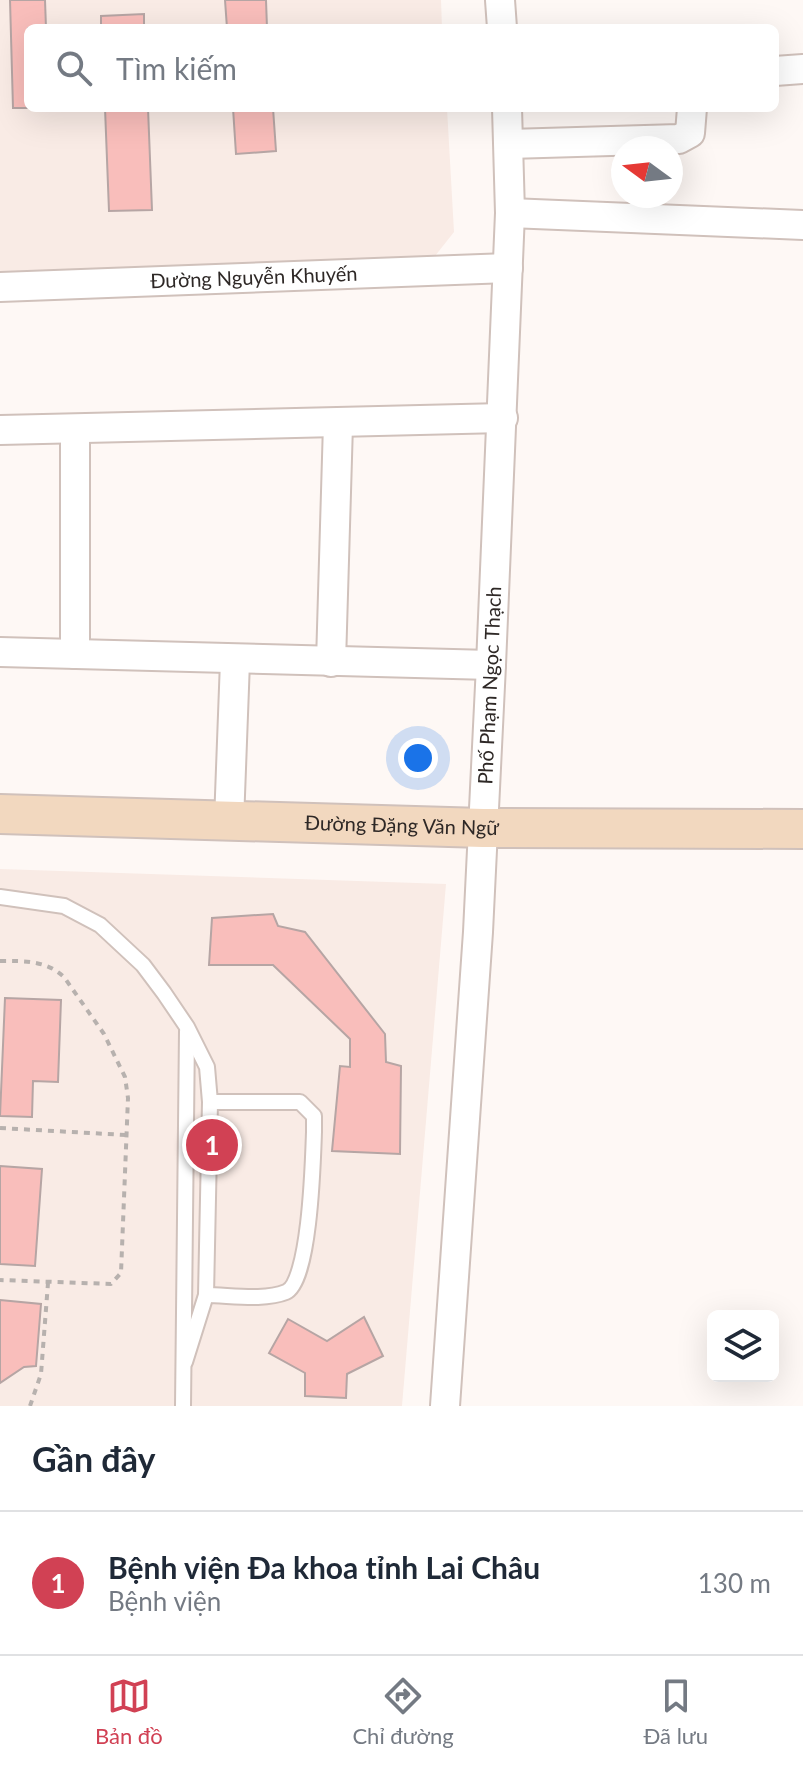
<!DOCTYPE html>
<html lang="vi">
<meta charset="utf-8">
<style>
:root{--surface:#fff;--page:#f2f2f3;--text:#1f2937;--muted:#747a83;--line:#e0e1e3;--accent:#d14154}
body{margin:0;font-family:Lato,sans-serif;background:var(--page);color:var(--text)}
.controls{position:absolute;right:24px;bottom:24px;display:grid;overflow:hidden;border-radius:12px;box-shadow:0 8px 32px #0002}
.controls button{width:72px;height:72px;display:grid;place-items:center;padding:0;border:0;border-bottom:2px solid var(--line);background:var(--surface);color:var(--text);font:40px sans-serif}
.compass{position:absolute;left:611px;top:136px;width:72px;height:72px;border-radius:50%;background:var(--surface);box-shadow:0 8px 32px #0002;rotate:285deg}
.you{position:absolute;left:418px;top:758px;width:28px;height:28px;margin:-20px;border:6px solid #fff;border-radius:50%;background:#1a73e8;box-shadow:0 0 0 12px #1a73e833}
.badge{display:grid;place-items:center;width:52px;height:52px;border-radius:50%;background:var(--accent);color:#fff;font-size:26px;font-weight:700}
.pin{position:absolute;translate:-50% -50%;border:4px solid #fff;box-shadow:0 2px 8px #0006}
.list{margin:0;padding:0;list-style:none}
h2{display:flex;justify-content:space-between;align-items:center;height:104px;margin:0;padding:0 32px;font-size:34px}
h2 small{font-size:26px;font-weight:400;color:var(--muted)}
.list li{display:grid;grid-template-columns:52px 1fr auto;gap:24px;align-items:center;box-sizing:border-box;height:144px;padding:0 32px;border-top:2px solid var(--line)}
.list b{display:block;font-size:30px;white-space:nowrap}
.list p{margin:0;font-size:26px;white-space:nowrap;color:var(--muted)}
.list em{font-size:26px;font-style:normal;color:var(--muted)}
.icon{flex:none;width:44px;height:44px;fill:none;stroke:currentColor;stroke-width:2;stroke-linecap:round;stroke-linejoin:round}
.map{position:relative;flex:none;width:803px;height:1406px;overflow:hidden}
.search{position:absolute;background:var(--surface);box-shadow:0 8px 32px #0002;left:24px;right:24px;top:24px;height:88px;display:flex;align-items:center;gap:20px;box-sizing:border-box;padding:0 28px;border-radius:12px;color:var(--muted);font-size:30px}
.sheet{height:248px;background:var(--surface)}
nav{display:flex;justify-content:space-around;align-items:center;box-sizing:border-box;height:112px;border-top:2px solid var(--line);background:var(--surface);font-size:22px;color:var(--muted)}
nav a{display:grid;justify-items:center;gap:4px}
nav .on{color:var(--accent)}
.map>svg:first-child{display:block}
.built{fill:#f9ebe5}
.building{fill:#f9bebb;stroke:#b6a5a4;stroke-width:2}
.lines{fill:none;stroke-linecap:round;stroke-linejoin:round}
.service-casing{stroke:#d0c1bb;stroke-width:18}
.minor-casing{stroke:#d0c1bb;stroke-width:32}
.secondary-casing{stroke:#d0c1bb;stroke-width:42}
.path{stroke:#b7b1ae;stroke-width:4;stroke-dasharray:6 6;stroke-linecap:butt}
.service{stroke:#fff;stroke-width:14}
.minor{stroke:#fff;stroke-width:28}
.secondary{stroke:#f2d8bf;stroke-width:38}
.labels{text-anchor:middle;stroke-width:7;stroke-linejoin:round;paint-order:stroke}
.street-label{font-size:20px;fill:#2e2826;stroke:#fef8f5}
</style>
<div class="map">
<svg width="803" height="1406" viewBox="0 0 803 1406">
<rect width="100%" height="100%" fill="#fef8f5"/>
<!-- built -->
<g class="built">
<polygon points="0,0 441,0 442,28 28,28 28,108 447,108 454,232 435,256 0,281"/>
<polygon points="0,869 446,884 402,1406 0,1406"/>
</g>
<!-- building -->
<g class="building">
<polygon points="10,0 45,0 46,28 28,28 28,108 13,108"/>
<polygon points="225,0 266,0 267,28 227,28"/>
<polygon points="144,14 144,28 101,28 101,16"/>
<polygon points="105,108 148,108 152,210 109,211"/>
<polygon points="233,108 273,108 276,151 236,154"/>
<polygon points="273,914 278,926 305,932 385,1034 386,1062 401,1066 400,1154 332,1151 340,1066 350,1067 350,1039 273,965 209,965 212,918"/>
<polygon points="5,998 61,1000 58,1082 33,1081 32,1117 0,1116"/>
<polygon points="0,1166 42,1169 35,1266 0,1264"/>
<polygon points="0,1300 41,1304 36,1366 24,1367 0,1383"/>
<polygon points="364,1317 383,1356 347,1374 346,1398 305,1396 305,1373 269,1353 288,1319 327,1341"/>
</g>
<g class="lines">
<defs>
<g id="service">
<polyline points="0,897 64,906 100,925 143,965 164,993 187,1027 207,1067 210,1102 206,1295 185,1362"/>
<path d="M206,1295C229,1295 264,1301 286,1292C310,1282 313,1159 314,1132V1116L300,1102H210"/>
<polyline points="183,1406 187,1031"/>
</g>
<g id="minor">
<polyline points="500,0 502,28"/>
<polyline points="775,71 803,69"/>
<polyline points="509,144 679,139 690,133 692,108"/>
<polyline points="510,213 803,225"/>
<path id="s1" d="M0,287L508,268"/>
<polyline points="75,429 75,654"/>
<polyline points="0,430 503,418"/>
<polyline points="0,652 491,665"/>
<polyline points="331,662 338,424"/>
<polyline points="229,822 235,661"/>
<path id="s2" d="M445,1406L478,932L491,665L510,213L507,108"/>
</g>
<g id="secondary">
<path id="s3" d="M0,814L483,828L803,829"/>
</g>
</defs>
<!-- service casing -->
<use href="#service" class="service-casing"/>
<!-- minor casing -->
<use href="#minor" class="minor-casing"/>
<!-- secondary casing -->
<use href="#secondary" class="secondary-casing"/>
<!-- path -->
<g class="path">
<path d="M0,961C24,961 46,960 64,977L104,1034L125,1077L128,1098L121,1273L111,1284L0,1280"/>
<polyline points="0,1128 126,1135"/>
<polyline points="30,1406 41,1374 48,1283"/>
</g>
<!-- service -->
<use href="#service" class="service"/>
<!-- minor -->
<use href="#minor" class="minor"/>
<!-- secondary -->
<use href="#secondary" class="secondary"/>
</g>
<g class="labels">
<!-- street labels -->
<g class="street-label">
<text dy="7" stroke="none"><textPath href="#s1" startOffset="254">Đường Nguyễn Khuyến</textPath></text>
<text dy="7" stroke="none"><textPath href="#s2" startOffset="722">Phố Phạm Ngọc Thạch</textPath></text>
<text dy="7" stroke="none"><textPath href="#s3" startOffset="402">Đường Đặng Văn Ngữ</textPath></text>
</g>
</g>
</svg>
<div class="controls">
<button><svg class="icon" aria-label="layers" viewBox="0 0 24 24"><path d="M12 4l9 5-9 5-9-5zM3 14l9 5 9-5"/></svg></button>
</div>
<svg class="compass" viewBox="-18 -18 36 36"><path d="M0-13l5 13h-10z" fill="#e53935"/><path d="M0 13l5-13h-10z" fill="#747a83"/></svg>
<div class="you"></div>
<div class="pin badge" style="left:212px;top:1145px">1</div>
<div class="search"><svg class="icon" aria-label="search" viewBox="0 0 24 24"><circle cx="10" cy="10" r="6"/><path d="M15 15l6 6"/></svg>Tìm kiếm</div>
</div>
<section class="sheet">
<h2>Gần đây<small></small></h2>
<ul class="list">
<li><span class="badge">1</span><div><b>Bệnh viện Đa khoa tỉnh Lai Châu</b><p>Bệnh viện</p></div><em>130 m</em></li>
</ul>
</section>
<nav>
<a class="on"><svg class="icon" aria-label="map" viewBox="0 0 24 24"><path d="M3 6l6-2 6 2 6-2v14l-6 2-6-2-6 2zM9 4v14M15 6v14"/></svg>Bản đồ</a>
<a><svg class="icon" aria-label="directions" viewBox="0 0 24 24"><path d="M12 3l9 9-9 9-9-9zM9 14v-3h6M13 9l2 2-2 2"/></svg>Chỉ đường</a>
<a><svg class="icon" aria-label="saved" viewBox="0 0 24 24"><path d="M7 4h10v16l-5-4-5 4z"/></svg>Đã lưu</a>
</nav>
